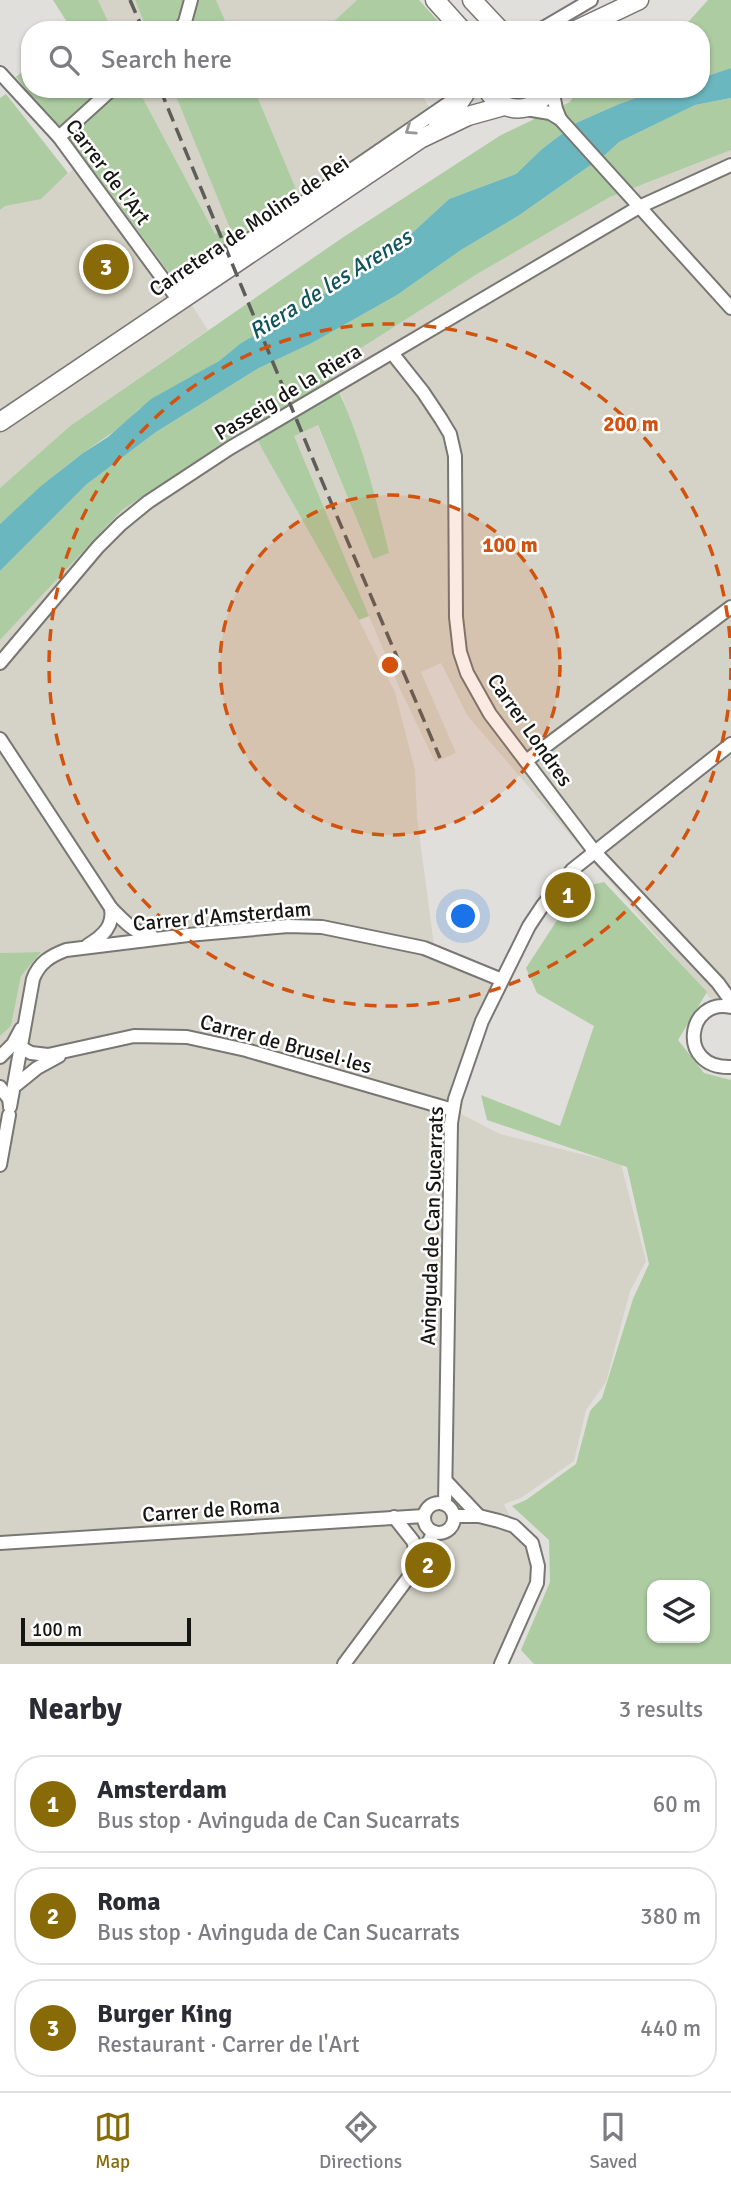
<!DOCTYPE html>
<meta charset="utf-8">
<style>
:root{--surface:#fff;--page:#f7f7f7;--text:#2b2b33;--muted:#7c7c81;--line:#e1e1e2;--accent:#886b08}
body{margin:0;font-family:Signika,sans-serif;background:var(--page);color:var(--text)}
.controls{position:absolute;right:21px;bottom:21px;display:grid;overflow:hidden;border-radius:14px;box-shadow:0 2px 5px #0004}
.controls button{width:63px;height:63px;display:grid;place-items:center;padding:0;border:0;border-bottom:2px solid var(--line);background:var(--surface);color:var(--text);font:35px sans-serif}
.scale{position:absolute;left:21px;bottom:18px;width:170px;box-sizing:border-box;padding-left:7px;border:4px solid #151513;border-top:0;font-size:19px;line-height:24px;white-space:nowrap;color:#151513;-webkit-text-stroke:5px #fff;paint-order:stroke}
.you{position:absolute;left:464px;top:917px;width:24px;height:24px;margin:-18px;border:5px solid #fff;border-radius:50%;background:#1a73e8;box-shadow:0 0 0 10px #1a73e833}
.badge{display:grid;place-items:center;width:46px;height:46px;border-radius:50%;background:var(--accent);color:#fff;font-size:23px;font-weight:700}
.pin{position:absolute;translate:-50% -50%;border:4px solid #fff;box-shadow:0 2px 7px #0006}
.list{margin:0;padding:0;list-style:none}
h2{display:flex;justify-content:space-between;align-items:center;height:91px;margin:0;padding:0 28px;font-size:30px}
h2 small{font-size:23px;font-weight:400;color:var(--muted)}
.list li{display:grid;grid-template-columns:46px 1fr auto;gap:21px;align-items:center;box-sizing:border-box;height:98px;margin:0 14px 14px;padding:0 14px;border:2px solid var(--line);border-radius:28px}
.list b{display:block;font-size:26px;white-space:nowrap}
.list p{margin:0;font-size:23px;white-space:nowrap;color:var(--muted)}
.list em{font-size:23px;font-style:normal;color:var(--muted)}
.icon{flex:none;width:38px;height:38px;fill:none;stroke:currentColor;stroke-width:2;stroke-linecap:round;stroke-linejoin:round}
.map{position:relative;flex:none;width:731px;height:1664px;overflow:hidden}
.search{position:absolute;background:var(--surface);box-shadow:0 2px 5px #0004;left:21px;right:21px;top:21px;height:77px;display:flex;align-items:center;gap:18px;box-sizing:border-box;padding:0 24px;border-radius:28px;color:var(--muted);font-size:26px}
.sheet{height:427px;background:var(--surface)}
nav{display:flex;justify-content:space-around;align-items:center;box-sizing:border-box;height:98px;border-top:2px solid var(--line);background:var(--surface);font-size:19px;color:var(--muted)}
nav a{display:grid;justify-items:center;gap:4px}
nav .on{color:var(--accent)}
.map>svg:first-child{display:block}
.built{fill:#d5d3c7}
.green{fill:#adcca2;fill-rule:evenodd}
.water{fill:#6bb7bf}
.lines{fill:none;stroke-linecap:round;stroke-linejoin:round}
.street-casing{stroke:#787773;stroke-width:16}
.secondary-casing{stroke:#787773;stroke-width:21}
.street{stroke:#fff;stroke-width:12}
.secondary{stroke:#fff;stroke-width:18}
.rail{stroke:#5d5d5a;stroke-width:3.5;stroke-dasharray:14 7;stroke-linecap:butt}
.oneway{stroke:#969695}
.ring{fill:none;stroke:#d3520d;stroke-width:3.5;stroke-dasharray:12 9}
.labels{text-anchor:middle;stroke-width:5;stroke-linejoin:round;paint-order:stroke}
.street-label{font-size:21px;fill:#151513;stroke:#fff}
.water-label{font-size:23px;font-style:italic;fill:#12545b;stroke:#fff}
.centre{fill:#d3520d;stroke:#fff;stroke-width:3.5}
.ring-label{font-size:21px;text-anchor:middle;font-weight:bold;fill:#d3520d;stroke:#fff;stroke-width:5;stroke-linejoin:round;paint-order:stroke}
</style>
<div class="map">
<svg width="731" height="1664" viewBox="0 0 731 1664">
<rect width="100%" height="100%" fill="#e0dfdb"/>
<!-- built -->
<g class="built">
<polygon points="98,0 135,0 147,30 112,30"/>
<polygon points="216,0 357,0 330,25 333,30 229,30"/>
<polygon points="138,89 173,89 231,228 215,234"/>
<polygon points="254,89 418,89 436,118 304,208"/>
<polygon points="731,150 731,1005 710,998 467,715 441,663 421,672 456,753 435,762 400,689 293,436 317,424 373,559 389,553 343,398 327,369 477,274 610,197"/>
<polygon points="85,159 182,290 208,330 70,426 0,488 0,210 4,206 41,198"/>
<polygon points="251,424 262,449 359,620 395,692 415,770 417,817 435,953 502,980 453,1110 500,1134 621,1164 646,1261 630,1291 606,1382 586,1410 574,1461 521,1498 504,1504 514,1526 532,1543 538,1566 501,1664 0,1664 0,1036 11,1026 21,976 41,952 0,953 0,640 122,510"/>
</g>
<!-- green -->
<g class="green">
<polygon points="53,0 98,0 112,30 72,30"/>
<polygon points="135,0 216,0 229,30 147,30"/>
<polygon points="357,0 419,0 446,30 333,30 330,25"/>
<polygon points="708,0 731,0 731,68 701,78 701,30 681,30"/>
<polygon points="30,65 30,89 138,89 215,234 230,228 173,89 254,89 304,208 182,290 85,159 16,77"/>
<path d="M584,89H662L619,104L576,123L542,149L516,174L449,199L398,246L309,304L241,343L219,361L139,409C122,429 100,440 79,456C51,477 26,501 0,524V488L70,426L342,238L501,135L570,102L575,94Z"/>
<polygon points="6,94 68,173 41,199 5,206 0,210 0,98"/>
<path d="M731,98V150L610,197L477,274L328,369C358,427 374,489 389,553L373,559L318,425L294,436L369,616L359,620L262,449L251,425L122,510L0,640V571L87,484L156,432L259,368L312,343L397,295L461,250L518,216L605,155L619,142L695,105Z"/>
<path d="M604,882L707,992L678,1040L704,1073L731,1080V1664H534L521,1650L550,1582L549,1540L512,1506L526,1500L576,1464L590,1411L602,1398L633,1299L649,1264L627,1167L487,1120L481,1095L560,1126L594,1026L537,993L526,968L578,888ZM652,1585H705V1638H652Z"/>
<polygon points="41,952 21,976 11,1026 0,1036 0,953"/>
</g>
<!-- water -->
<polygon class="water" points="731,68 731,98 695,105 619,142 605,155 518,216 461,250 397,295 312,343 259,368 156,432 87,484 0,571 0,524 41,486 83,453 108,437 151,399 219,361 241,343 309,304 398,246 449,199 516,174 542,149 576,123 619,104 662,89 701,89 701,78"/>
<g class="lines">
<defs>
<g id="street">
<polyline points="179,30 185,22 191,0"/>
<polyline points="540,30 591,0"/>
<polyline points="0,73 59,137 177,298"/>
<polyline points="552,89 556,109 560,119"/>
<polyline points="526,109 550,113 560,119 731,308"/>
<polyline points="59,137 112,89"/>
<polyline points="173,292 453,100"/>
<polyline points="392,353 423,392 441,419 450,434 455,456 456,617 460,652 467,673 490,714 594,851 718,983 731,1001"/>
<polyline points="0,663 98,547 121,524 148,502 230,448 639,207 731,165"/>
<path d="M0,739L111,908C125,922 134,933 153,937"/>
<polyline points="526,761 731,607"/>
<path d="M88,945C103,936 114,926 111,908"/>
<path d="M731,1007C687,997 676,1069 731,1067"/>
<polyline points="22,1048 31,1053 48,1055 134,1036 187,1037 246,1050 453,1110"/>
<polyline points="0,1057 13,1044 21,1029"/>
<polyline points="16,1085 37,1068 59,1056"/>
<polyline points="0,1087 9,1099 10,1106"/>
<path d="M10,1107L33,979C39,963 50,956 66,950L188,935L288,926L322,927L424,948L502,980"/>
<polyline points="0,1165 9,1115"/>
<polyline points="446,1481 479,1516"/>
<circle cx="439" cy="1518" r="15"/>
<polyline points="445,1504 451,1123 455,1099 482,1021 529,926 543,905 572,870 731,744"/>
<polyline points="454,1516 479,1516 499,1521 514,1526 532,1543 538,1566 537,1583 501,1664"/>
<polyline points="394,1517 413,1541 419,1561"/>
<polyline points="0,1543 424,1516"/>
<polyline points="344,1664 411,1574 434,1532"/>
</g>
<g id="secondary">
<polyline points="435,0 462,30"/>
<polyline points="472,0 500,30"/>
<polyline points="576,30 639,0"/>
<path d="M487,89C502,115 534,115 549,89"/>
<polyline points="438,123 458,104 468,89"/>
<polyline points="0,422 420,139 468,116 504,106"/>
</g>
</defs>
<!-- street casing -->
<use href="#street" class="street-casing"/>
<!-- secondary casing -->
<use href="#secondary" class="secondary-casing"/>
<!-- street -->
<use href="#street" class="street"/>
<!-- secondary -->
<use href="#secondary" class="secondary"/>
<!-- rail -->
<g class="rail">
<polyline points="130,0 143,30"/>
<polyline points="160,89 319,474 440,758"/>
</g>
</g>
<!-- one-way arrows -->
<defs><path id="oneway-chevron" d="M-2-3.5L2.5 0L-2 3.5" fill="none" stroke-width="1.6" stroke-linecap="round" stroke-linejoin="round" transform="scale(1.75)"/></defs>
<use class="oneway" href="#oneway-chevron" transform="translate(410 130) rotate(146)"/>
<!-- distance rings -->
<circle cx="390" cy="665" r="170" fill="#d3520d" fill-opacity=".12"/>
<g class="ring">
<circle cx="390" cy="665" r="170"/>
<path d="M731 668A341 341 0 1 1 731 662"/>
</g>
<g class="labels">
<!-- street labels -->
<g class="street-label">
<text transform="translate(108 172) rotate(53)" y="7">Carrer de l'Art</text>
<text transform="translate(249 226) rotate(-34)" y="7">Carretera de Molins de Rei</text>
<text transform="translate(288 392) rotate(-31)" y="7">Passeig de la Riera</text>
<text transform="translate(530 730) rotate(55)" y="7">Carrer Londres</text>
<text transform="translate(222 916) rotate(-5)" y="7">Carrer d'Amsterdam</text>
<text transform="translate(286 1044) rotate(15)" y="7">Carrer de Brusel·les</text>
<text transform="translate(432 1226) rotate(-88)" y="7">Avinguda de Can Sucarrats</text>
<text transform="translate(211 1510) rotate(-4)" y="7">Carrer de Roma</text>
</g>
<!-- water labels -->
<g class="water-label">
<text transform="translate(330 284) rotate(-32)" y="8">Riera de les Arenes</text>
</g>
</g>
<circle cx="390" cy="665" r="10" class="centre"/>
<g class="ring-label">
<text x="631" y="431">200 m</text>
<text x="510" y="552">100 m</text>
</g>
</svg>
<div class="controls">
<button><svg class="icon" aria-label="layers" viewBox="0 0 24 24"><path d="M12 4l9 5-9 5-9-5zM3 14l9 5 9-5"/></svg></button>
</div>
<div class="scale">100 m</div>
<div class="you"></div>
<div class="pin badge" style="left:568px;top:895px">1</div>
<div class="pin badge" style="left:428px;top:1565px">2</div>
<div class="pin badge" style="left:106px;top:267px">3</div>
<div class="search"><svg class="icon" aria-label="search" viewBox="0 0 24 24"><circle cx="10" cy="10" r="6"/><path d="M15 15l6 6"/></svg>Search here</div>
</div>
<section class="sheet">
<h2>Nearby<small>3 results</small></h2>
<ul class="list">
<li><span class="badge">1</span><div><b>Amsterdam</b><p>Bus stop · Avinguda de Can Sucarrats</p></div><em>60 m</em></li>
<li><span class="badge">2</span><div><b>Roma</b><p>Bus stop · Avinguda de Can Sucarrats</p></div><em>380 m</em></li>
<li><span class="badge">3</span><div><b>Burger King</b><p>Restaurant · Carrer de l'Art</p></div><em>440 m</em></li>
</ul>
</section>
<nav>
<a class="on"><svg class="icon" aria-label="map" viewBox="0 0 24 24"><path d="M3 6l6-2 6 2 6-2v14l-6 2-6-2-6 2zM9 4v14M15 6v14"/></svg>Map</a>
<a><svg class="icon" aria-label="directions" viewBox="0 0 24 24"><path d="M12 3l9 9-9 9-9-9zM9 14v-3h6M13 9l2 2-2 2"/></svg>Directions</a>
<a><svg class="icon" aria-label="saved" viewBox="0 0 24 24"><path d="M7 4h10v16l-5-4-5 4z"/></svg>Saved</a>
</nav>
